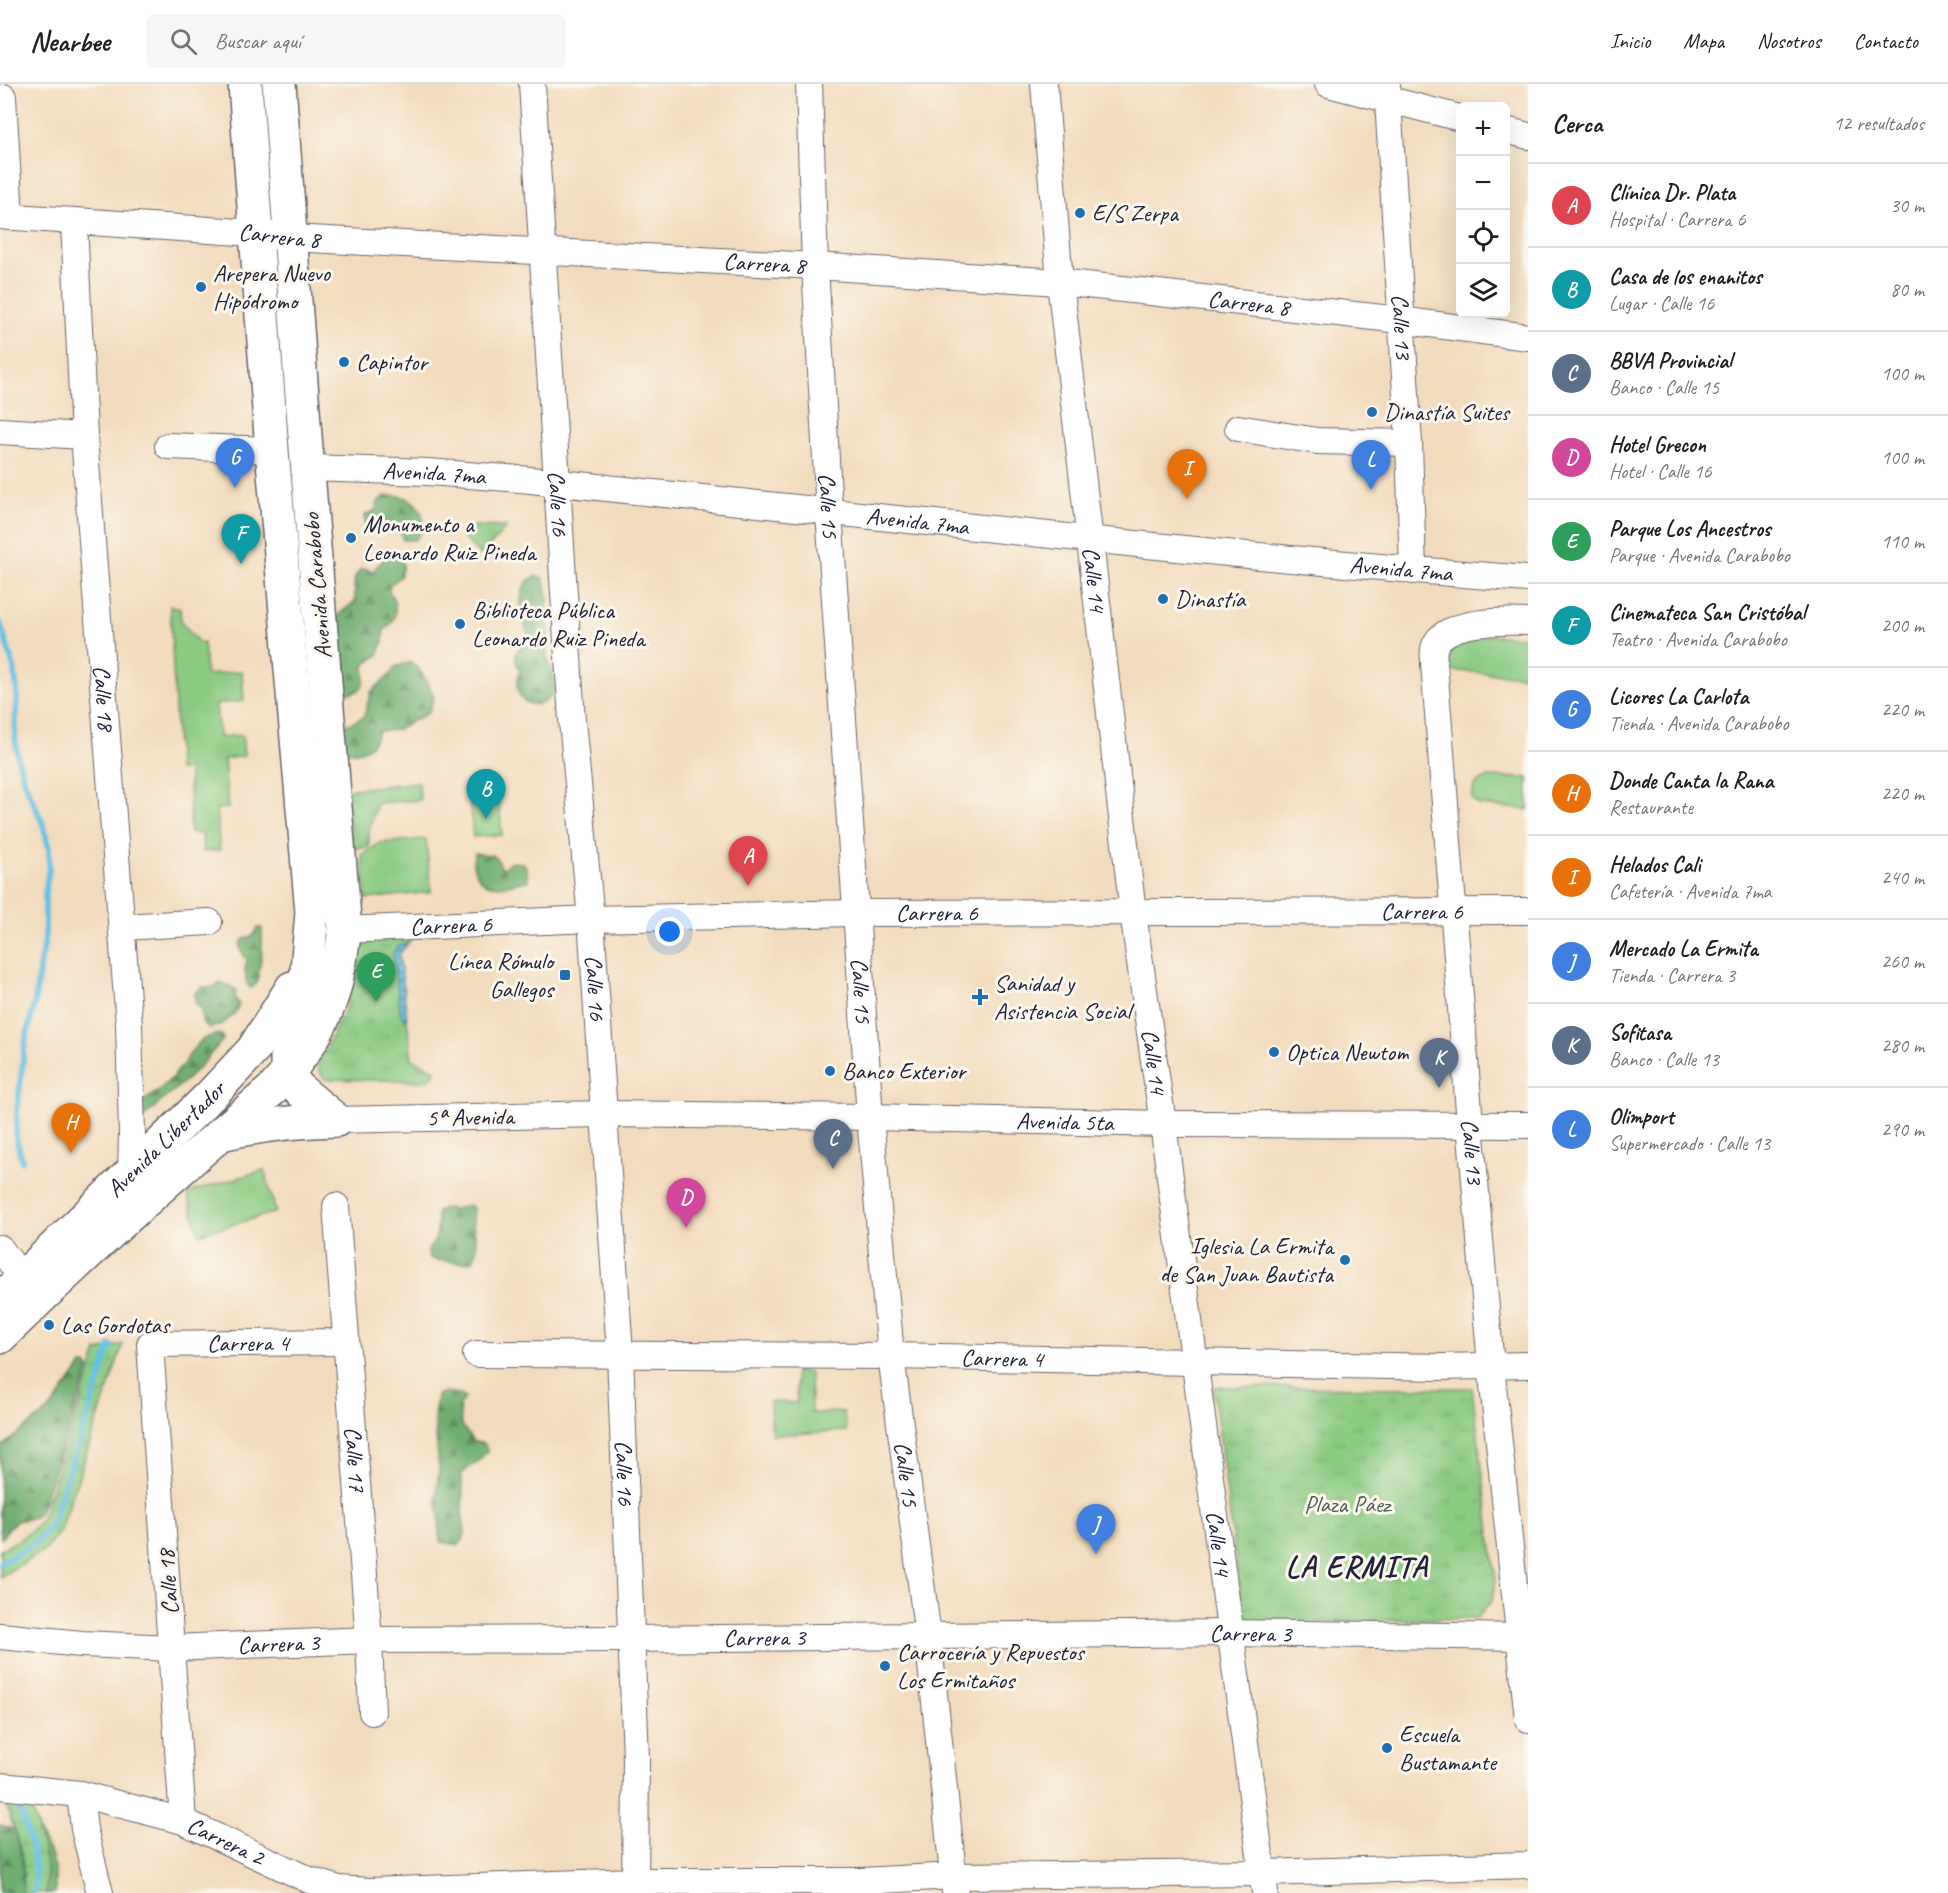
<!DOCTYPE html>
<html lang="es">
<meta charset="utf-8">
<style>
:root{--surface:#fff;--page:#f6f6f6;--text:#202124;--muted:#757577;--line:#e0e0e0;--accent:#1f6fb2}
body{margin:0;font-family:Caveat,sans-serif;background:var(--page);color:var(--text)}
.controls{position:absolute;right:18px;top:18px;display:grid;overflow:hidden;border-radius:9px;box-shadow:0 6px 24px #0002}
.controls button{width:54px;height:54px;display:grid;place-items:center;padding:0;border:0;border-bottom:2px solid var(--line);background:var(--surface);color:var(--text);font:30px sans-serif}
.you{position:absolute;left:670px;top:848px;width:21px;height:21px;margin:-15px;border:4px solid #fff;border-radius:50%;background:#1a73e8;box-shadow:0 0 0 9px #1a73e833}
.badge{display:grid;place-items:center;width:39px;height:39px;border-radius:50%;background:var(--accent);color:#fff;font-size:20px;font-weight:700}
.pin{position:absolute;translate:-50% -50px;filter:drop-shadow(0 2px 3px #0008)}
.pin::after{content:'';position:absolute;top:32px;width:21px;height:18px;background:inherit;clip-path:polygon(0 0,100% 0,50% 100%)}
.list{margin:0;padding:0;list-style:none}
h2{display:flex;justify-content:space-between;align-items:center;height:78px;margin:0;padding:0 24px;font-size:26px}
h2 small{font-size:20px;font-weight:400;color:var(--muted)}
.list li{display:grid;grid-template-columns:39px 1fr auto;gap:18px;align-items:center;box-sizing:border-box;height:84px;padding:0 24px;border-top:2px solid var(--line)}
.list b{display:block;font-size:22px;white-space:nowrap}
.list p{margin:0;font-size:20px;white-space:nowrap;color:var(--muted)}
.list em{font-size:20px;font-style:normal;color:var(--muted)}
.icon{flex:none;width:33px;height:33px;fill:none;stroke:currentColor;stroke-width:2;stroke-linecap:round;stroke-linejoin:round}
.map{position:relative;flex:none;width:1528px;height:1809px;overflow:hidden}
header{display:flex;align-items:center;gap:36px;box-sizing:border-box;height:84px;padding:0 30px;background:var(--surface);border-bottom:2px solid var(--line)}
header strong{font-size:28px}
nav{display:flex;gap:33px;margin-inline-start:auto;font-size:21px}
.search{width:420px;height:54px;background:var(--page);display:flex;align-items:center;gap:15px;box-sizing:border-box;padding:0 21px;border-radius:9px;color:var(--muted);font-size:22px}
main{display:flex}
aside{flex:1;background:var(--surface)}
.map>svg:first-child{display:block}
.green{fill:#8bcb82;stroke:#56765e;stroke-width:1.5}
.forest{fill:url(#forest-firs);stroke:#496856;stroke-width:1.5}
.wetland{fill:url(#wetland-marsh);stroke:#56765e;stroke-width:1.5}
.park{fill:url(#park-tufts);stroke:#56765e;stroke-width:1.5}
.water{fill:url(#water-rules);stroke:#43728e;stroke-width:1.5}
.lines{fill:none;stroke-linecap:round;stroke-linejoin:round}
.stream{stroke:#64c1e2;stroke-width:6}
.minor-casing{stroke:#6b6368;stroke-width:28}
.major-casing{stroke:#6b6368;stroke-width:36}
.minor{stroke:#fff;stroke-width:26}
.major{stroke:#fff;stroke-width:33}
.poi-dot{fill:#1f6fb2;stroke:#fbf7ec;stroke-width:2}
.labels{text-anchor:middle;stroke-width:6;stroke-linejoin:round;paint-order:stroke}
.poi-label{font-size:24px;fill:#22223b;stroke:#fbf7ec;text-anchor:start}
.street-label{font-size:24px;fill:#22223b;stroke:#fbf7ec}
.park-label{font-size:24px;fill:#475d54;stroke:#fbf7ec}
.district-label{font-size:30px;font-weight:bold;letter-spacing:1.5px;fill:#22223b;stroke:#fbf7ec}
</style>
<header>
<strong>Nearbee</strong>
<div class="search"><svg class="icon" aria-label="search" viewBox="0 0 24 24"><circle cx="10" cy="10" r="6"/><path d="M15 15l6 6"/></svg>Buscar aquí</div>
<nav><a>Inicio</a><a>Mapa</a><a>Nosotros</a><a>Contacto</a></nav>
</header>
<main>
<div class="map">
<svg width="1528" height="1809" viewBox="0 0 1528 1809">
<defs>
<pattern id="forest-firs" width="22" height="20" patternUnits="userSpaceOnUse" patternTransform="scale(1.5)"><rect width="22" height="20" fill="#70af70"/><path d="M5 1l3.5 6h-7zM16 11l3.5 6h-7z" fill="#5c8e5d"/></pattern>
<pattern id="wetland-marsh" width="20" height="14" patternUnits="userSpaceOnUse" patternTransform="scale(1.5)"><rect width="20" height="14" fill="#8bcb82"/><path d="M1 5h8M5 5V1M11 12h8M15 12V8" fill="none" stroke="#78ae71"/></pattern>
<pattern id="park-tufts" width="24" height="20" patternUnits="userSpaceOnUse" patternTransform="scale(1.5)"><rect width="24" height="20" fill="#8bcb82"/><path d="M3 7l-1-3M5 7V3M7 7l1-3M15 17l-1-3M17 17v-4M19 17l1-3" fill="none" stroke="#78ae71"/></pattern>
<pattern id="water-rules" width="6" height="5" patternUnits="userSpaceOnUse" patternTransform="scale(1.5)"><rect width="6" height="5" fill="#64c1e2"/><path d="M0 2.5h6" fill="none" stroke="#529cb8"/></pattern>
</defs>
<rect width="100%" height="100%" fill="#fbf7ec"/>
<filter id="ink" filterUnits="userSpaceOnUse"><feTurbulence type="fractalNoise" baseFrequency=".0167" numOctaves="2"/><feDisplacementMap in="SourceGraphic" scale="12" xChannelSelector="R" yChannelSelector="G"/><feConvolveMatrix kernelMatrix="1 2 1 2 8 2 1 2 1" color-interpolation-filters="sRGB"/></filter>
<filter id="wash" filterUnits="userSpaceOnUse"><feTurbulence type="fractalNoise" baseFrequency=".008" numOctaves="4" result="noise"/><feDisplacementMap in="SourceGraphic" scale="24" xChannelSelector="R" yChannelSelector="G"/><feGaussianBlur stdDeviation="1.35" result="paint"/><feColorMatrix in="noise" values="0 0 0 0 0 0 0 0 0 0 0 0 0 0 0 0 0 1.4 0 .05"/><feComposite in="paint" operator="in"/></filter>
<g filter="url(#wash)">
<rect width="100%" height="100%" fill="#f3dcbd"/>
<!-- green -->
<g class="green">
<polygon points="474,442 507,443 481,471 463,454"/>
<polygon points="170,522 180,525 181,537 199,559 204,559 206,591 242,587 244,617 216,620 219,653 242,651 244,672 224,675 228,724 216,725 220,766 203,768 202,749 190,749 189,686 178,686"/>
<polygon points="1475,551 1528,553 1528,592 1443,586 1444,574 1459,557"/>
<polygon points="1488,693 1528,694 1528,726 1479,721 1472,715 1474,701"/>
<polygon points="499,718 502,751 473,753 470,720"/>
<polygon points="426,755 431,808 366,815 362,771 380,759"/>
<polygon points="264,1086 276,1128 199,1150 187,1109"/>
<polygon points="795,1287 810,1289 811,1329 844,1328 846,1347 772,1351 770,1318 797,1319"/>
</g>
<!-- forest -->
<g class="forest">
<path d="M386,412C394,411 403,411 410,416C425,425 428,444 415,456H403L399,445L393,444L385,436L377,446L372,447C365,442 364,439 365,431L376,426C377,418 379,415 386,412Z"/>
<path d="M396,472L401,475L403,481L400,493L390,501L389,507C398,519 398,537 384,546L383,558L378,571L364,582C366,596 364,609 348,609L340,600L334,541L340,529L355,518C356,506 350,495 361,485H367L372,488L384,475Z"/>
<path d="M537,492L543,494C547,503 549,512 547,521C547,524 544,527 544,530C544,535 549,542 549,548C550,556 546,564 547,571C548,582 559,594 554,607C545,629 507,625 520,586C509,567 521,565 528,550C521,532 513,500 537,492Z"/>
<path d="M411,578C423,587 428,600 434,613L428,629L396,646L378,647C374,664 363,670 345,668L342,643L364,633L371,608L391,590L395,583Z"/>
<path d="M475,769C490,773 496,765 501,785L511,778L523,779L527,784L528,797L503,802L486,801C477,793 469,782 475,769Z"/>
<path d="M258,844H262V869L257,899L251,904L248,902C245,894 244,884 247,876L240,865V860L245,854L253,852Z"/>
<path d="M218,899C226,900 232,901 236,908L235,913L239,920C235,933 222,942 209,944L202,938L201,925L195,918V909L202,903H214Z"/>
<path d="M219,950L223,952V956L194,989L139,1037L142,1017C153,1013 174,993 181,983C193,967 197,953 219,950Z"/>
<path d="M469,1121L474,1125L473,1140L477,1163L473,1177C467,1179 437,1178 430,1174C424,1163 434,1163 436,1153C438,1145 437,1136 437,1128C443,1123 447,1124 455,1125C459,1125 464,1122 469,1121Z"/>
<path d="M82,1281H87L89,1285L40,1428C32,1437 27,1434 17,1437C10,1440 6,1450 0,1455V1364L51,1324Z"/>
<path d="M446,1308L459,1310L465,1314L459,1322L461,1340L473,1357L485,1360L487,1367C479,1381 469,1381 461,1391L463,1408L462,1428L465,1448L463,1456L458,1461L442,1458L439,1452V1433L436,1414L439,1386L434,1332L437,1312L439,1310Z"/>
<path d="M0,1741L14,1745C22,1767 25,1786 22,1809H0Z"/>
<polygon points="39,1747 52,1773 55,1789 55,1809 46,1809 47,1787"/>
</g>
<!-- wetland -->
<g class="wetland">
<path d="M123,1260L61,1446L45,1466L0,1493V1466C17,1457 34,1449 43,1431L97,1267Z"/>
<path d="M30,1719C39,1749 49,1777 46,1809H22C28,1778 15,1749 6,1720Z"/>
</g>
<!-- park -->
<g class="park">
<polygon points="419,698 420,716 377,719 369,746 369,763 351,765 346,706"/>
<path d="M408,853L411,856L399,870L412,975L435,986C434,992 430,996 423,997L325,995L319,988L318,980L344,928L356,890L361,859L364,856Z"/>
<polygon points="1213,1303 1472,1304 1496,1496 1492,1517 1477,1534 1244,1540"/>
</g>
<!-- water -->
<polygon class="water" points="407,860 399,870 407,936 401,931 393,869 399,861"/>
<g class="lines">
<!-- stream -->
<g class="stream">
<polyline points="0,538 14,584 17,607 15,652 18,675 24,697 43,740 49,764 49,785 45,808 45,857 40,879 35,917 25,959 17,1027 16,1053 22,1077"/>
<polyline points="0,1479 38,1457 51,1441 111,1261"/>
<path d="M15,1711C25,1743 40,1775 34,1809"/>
</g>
</g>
</g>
<g filter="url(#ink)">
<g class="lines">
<defs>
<g id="minor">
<path id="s1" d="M532,0L572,637L591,835L620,1270L636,1674L635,1809"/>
<path id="s2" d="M809,0L815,182L829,428L870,1033L891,1272L928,1552L955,1809"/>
<path id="s3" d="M1044,0L1060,198L1133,829L1163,1040L1265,1809"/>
<polyline points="1328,0 1460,34"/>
<path id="s4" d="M1387,0L1409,359L1413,487"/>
<polyline points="3,13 10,133"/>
<polyline points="1506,46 1528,52"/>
<path id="s5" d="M0,132L255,149L291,154L815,182L1060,198L1400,236L1528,253"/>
<path id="s6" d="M74,138L84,352L129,941L132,1049L131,1089"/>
<polyline points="1238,344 1317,357 1409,359"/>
<polyline points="0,347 84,352"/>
<polyline points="168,362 272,366"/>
<path id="s7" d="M308,384L428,388L520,395C856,429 1191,470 1528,495"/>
<path id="s8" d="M1528,538C1505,537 1440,536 1434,565C1433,569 1434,575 1434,579L1470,1040L1491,1282L1528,1635"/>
<polyline points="122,843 209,838"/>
<path id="s9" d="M345,846L591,835L855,829L1528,827"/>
<path id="s10" d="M336,1036L603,1030L870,1033L1163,1040L1528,1041"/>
<path id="s11" d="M336,1122L369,1556L372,1628"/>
<polyline points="0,1164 22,1194"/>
<path id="s12" d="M476,1270L891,1272L1441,1283L1528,1281"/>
<path id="s13" d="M0,1552L82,1560L172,1564L369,1556L632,1555L1230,1549L1528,1553"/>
<path id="s14" d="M0,1702L80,1710L183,1737L309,1796L339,1805L369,1807L635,1797H861L954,1792L1263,1789L1528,1781"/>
<polyline points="80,1710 84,1745 100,1809"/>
<path id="s15" d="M183,1737L150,1260L346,1258"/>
</g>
<g id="major">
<polyline points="245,0 272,366 312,828 304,921 292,947 287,966 287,990 301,1007 336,1036"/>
<path d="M221,1050C260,1041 297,1037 336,1036"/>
<path id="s16" d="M0,1216L210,1012L253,966L292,904"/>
<path d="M0,1253C88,1167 179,1085 273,1005C303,973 326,940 336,897C340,880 342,863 345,846L304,339L279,0"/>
</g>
</defs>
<!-- minor casing -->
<use href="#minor" class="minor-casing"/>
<!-- major casing -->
<use href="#major" class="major-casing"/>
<!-- minor -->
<use href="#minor" class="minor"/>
<!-- major -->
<use href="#major" class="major"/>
</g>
</g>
<!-- markers -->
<g class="poi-dot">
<circle cx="1080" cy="129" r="6"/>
<circle cx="201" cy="203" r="6"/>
<circle cx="344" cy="278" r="6"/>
<circle cx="1372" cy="328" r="6"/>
<circle cx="351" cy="454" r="6"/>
<circle cx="1163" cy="515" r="6"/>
<circle cx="460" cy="540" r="6"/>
<rect x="559" y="885" width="12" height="12" rx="3"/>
<path d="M977 904h6v6h6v6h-6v6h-6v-6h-6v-6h6z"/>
<circle cx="1274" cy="968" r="6"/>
<circle cx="830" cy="987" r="6"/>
<circle cx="1345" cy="1176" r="6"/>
<circle cx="49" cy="1241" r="6"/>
<circle cx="885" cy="1582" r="6"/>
<circle cx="1387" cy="1664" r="6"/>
</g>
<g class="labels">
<!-- poi labels -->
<g class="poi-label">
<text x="1092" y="137">E/S Zerpa</text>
<text x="213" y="197">Arepera Nuevo<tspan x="213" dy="28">Hipódromo</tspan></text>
<text x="356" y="286">Capintor</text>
<text x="1384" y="336">Dinastía Suites</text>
<text x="363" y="448">Monumento a<tspan x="363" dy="28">Leonardo Ruiz Pineda</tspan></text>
<text x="1175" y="523">Dinastía</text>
<text x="472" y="534">Biblioteca Pública<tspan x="472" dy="28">Leonardo Ruiz Pineda</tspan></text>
<text x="553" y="885" text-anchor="end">Línea Rómulo<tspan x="553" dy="28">Gallegos</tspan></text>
<text x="994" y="907">Sanidad y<tspan x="994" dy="28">Asistencia Social</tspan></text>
<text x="1286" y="976">Optica Newtom</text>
<text x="842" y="995">Banco Exterior</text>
<text x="1333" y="1170" text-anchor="end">Iglesia La Ermita<tspan x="1333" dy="28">de San Juan Bautista</tspan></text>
<text x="61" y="1249">Las Gordotas</text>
<text x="897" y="1576">Carrocería y Repuestos<tspan x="897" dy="28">Los Ermitaños</tspan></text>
<text x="1399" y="1658">Escuela<tspan x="1399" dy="28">Bustamante</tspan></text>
</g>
<!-- street labels -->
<g class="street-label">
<text dy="8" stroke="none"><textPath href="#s5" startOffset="280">Carrera 8</textPath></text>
<text dy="8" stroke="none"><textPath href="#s5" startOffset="766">Carrera 8</textPath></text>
<text dy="8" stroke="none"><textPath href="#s5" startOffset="1252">Carrera 8</textPath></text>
<text dy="8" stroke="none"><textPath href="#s4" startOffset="243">Calle 13</textPath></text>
<text dy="8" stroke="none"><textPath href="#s7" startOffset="126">Avenida 7ma</textPath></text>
<text dy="8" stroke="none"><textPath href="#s1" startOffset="420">Calle 16</textPath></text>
<text dy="8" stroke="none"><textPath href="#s2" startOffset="422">Calle 15</textPath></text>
<text dy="8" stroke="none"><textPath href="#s7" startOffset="612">Avenida 7ma</textPath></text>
<text dy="8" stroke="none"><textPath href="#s7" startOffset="1098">Avenida 7ma</textPath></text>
<text dy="8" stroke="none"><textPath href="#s3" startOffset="498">Calle 14</textPath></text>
<text transform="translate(317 502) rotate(-95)" y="8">Avenida Carabobo</text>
<text dy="8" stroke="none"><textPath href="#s6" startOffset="477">Calle 18</textPath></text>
<text dy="8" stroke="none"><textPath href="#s9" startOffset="1077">Carrera 6</textPath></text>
<text dy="8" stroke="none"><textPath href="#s9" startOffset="592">Carrera 6</textPath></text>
<text dy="8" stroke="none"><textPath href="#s9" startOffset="106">Carrera 6</textPath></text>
<text dy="8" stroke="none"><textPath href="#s1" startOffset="906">Calle 16</textPath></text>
<text dy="8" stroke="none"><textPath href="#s2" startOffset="908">Calle 15</textPath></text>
<text dy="8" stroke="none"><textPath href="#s3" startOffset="984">Calle 14</textPath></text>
<text transform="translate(470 1033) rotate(-1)" y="8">5ª Avenida</text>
<text dy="8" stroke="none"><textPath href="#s10" startOffset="729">Avenida 5ta</textPath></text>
<text dy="8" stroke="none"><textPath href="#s16" startOffset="231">Avenida Libertador</textPath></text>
<text dy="8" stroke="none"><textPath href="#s8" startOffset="608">Calle 13</textPath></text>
<text dy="8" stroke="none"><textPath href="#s15" startOffset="576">Carrera 4</textPath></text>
<text dy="8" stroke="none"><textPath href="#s12" startOffset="526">Carrera 4</textPath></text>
<text dy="8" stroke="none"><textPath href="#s11" startOffset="254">Calle 17</textPath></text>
<text dy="8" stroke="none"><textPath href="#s1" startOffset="1392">Calle 16</textPath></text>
<text dy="8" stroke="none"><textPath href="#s2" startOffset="1394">Calle 15</textPath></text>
<text dy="8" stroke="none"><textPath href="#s3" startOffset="1470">Calle 14</textPath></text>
<text transform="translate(168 1498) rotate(-94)" y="8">Calle 18</text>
<text dy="8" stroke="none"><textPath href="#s13" startOffset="1251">Carrera 3</textPath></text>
<text dy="8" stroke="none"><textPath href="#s13" startOffset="765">Carrera 3</textPath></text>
<text dy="8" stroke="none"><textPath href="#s13" startOffset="279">Carrera 3</textPath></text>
<text dy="8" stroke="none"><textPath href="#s14" startOffset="234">Carrera 2</textPath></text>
</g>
<!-- park labels -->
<g class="park-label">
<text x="1347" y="1428">Plaza Páez</text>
</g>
<!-- district labels -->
<g class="district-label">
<text x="1357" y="1493">LA ERMITA</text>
</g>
</g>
</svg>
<div class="controls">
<button>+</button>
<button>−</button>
<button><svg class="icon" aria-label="locate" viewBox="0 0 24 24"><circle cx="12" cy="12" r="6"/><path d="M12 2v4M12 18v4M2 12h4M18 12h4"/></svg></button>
<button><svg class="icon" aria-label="layers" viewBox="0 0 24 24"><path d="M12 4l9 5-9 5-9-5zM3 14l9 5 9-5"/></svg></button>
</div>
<div class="you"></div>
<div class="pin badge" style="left:748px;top:802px;background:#e0444e">A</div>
<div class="pin badge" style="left:486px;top:735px;background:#0f9aa8">B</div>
<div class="pin badge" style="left:833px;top:1085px;background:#5c6f8a">C</div>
<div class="pin badge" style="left:686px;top:1144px;background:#d1479c">D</div>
<div class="pin badge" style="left:376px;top:918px;background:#2e9e5b">E</div>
<div class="pin badge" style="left:241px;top:480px;background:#0f9aa8">F</div>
<div class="pin badge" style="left:235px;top:404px;background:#3f7fe0">G</div>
<div class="pin badge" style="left:71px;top:1069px;background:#e8710a">H</div>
<div class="pin badge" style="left:1187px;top:415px;background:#e8710a">I</div>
<div class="pin badge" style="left:1096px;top:1470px;background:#3f7fe0">J</div>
<div class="pin badge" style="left:1439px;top:1004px;background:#5c6f8a">K</div>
<div class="pin badge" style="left:1371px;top:406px;background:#3f7fe0">L</div>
</div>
<aside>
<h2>Cerca<small>12 resultados</small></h2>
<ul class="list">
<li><span class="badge" style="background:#e0444e">A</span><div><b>Clínica Dr. Plata</b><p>Hospital · Carrera 6</p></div><em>30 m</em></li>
<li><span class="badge" style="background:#0f9aa8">B</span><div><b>Casa de los enanitos</b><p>Lugar · Calle 16</p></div><em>80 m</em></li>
<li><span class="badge" style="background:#5c6f8a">C</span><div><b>BBVA Provincial</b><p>Banco · Calle 15</p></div><em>100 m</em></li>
<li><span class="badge" style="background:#d1479c">D</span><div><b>Hotel Grecon</b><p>Hotel · Calle 16</p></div><em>100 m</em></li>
<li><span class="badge" style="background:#2e9e5b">E</span><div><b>Parque Los Ancestros</b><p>Parque · Avenida Carabobo</p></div><em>110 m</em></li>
<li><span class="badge" style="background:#0f9aa8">F</span><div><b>Cinemateca San Cristóbal</b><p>Teatro · Avenida Carabobo</p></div><em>200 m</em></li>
<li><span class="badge" style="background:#3f7fe0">G</span><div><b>Licores La Carlota</b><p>Tienda · Avenida Carabobo</p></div><em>220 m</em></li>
<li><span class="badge" style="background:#e8710a">H</span><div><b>Donde Canta la Rana</b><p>Restaurante</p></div><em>220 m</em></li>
<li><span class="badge" style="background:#e8710a">I</span><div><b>Helados Cali</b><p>Cafetería · Avenida 7ma</p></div><em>240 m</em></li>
<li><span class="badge" style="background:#3f7fe0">J</span><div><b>Mercado La Ermita</b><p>Tienda · Carrera 3</p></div><em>260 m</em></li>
<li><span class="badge" style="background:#5c6f8a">K</span><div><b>Sofitasa</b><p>Banco · Calle 13</p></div><em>280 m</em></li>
<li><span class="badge" style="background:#3f7fe0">L</span><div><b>Olimport</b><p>Supermercado · Calle 13</p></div><em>290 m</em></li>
</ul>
</aside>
</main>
